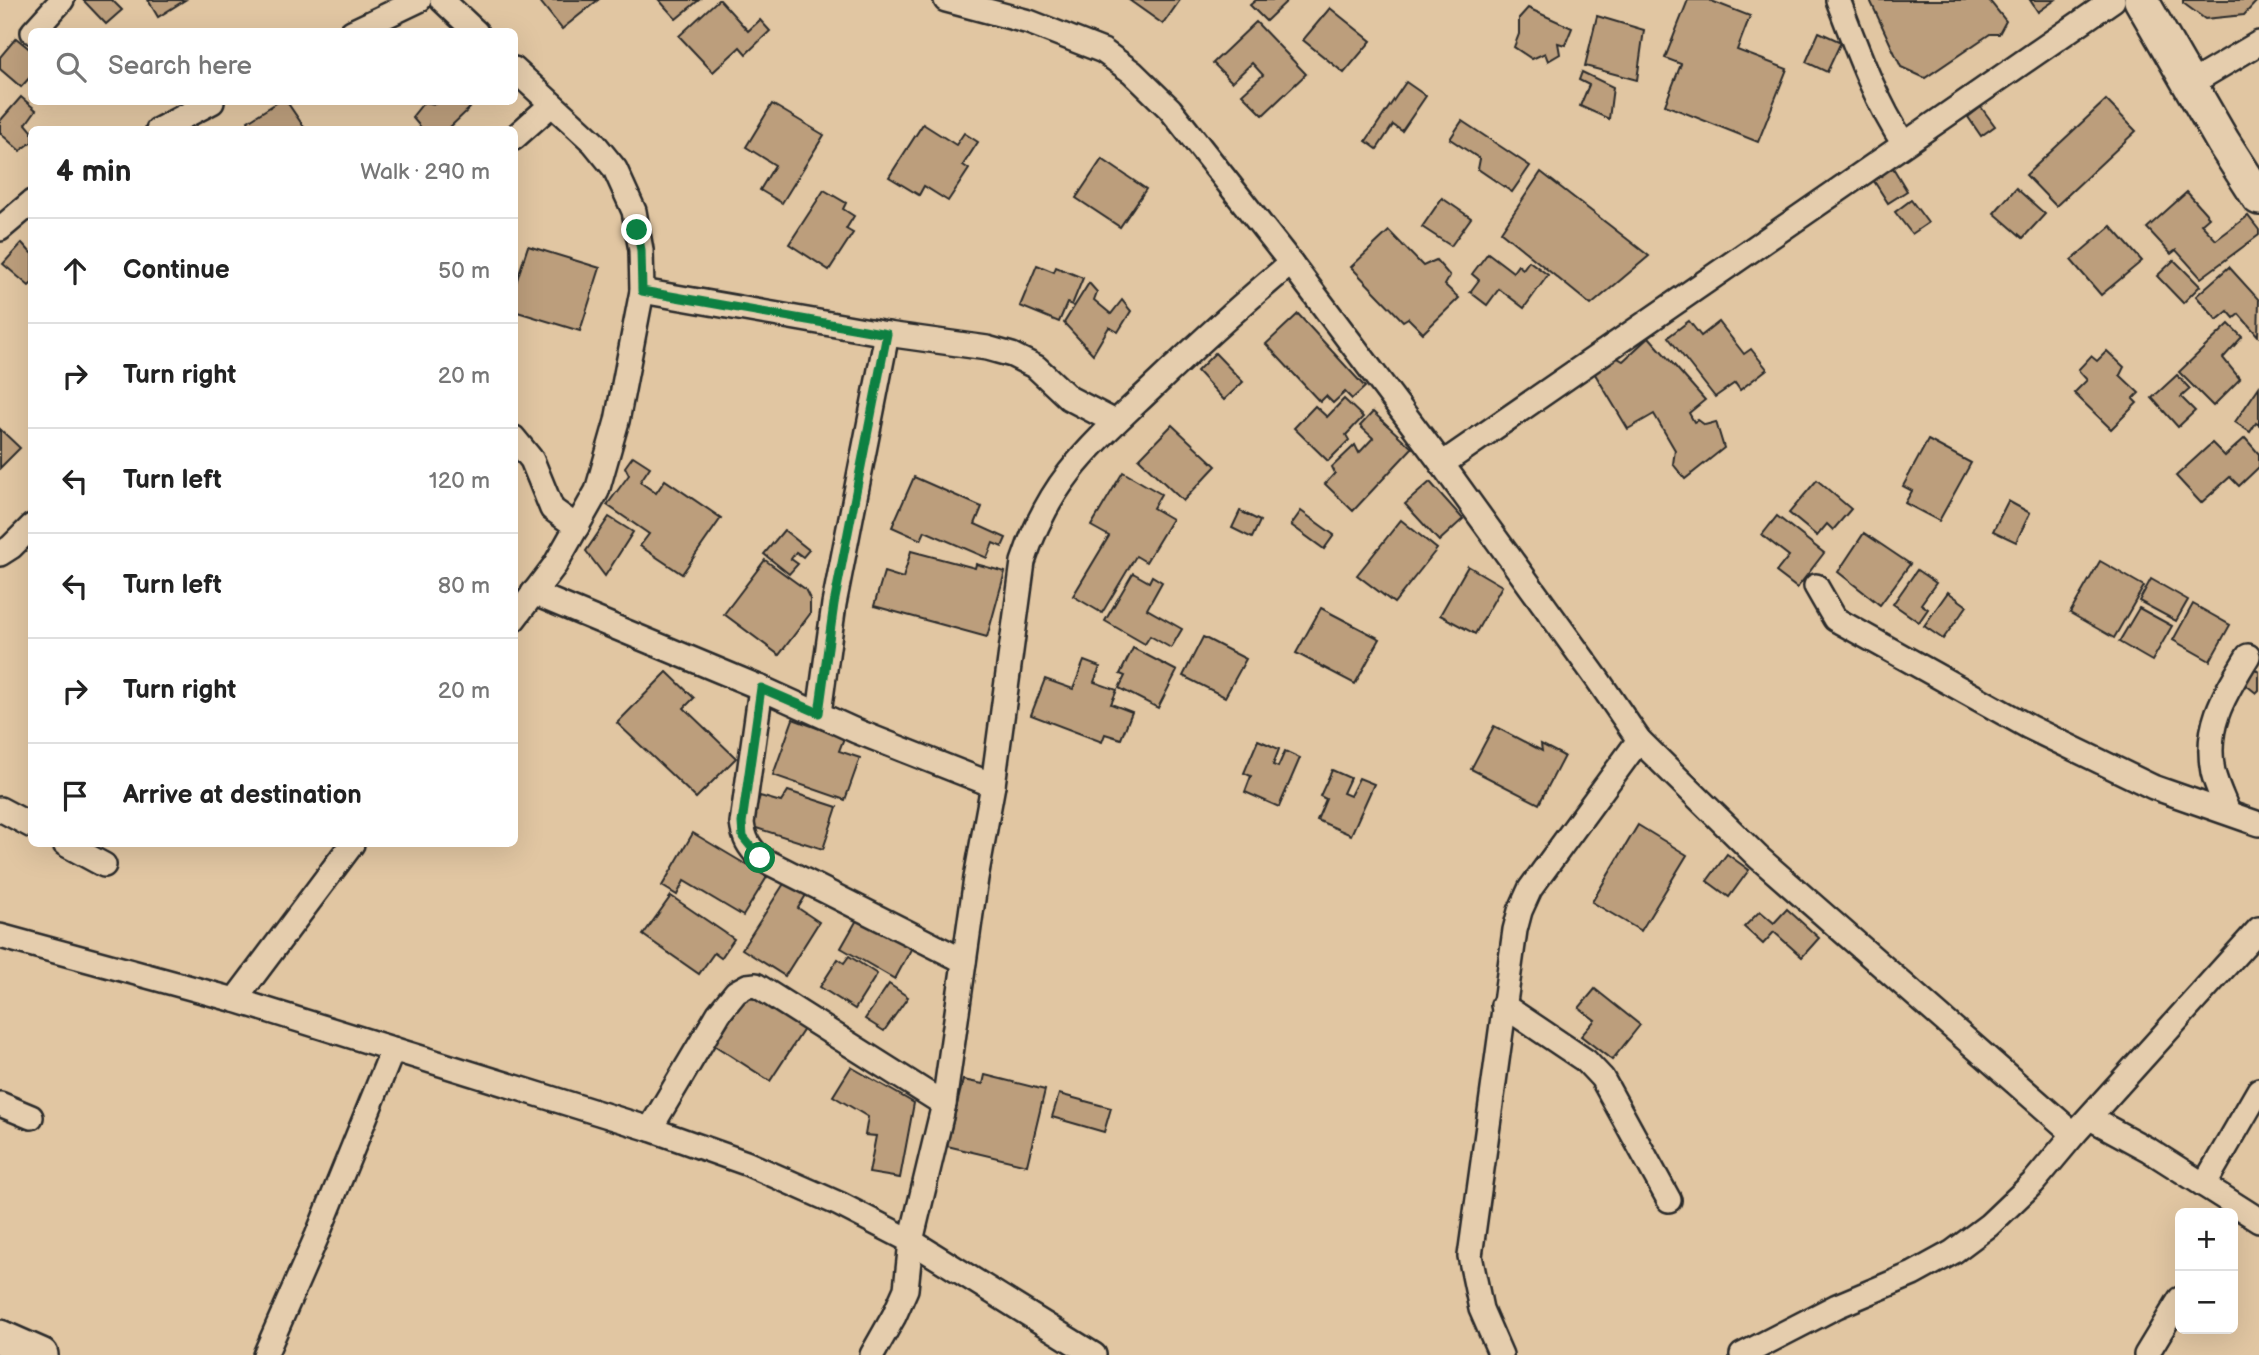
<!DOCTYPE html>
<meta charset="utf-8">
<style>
:root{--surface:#fff;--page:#f2f2f2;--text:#222;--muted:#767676;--line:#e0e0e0}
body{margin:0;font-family:"Balsamiq Sans",sans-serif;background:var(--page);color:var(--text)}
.controls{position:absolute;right:21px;bottom:21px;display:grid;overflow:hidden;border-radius:10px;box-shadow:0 7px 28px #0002}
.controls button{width:63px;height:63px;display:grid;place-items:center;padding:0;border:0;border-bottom:2px solid var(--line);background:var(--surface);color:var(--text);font:35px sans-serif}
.stop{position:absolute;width:21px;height:21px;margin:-16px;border:5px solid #0b8043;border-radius:50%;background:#fff}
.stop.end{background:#0b8043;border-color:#fff;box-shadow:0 2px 7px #0008}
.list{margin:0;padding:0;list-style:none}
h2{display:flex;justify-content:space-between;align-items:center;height:91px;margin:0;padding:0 28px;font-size:30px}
h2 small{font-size:23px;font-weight:400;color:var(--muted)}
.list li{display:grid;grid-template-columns:46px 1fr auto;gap:21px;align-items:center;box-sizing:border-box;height:105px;padding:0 28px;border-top:2px solid var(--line)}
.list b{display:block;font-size:26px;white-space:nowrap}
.list em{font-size:23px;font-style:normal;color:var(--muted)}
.icon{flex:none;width:38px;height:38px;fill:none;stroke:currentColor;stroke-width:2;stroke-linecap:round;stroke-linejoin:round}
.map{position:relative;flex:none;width:2259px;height:1355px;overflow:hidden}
.search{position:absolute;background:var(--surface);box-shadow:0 7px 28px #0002;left:28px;top:28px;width:490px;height:77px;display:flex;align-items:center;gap:18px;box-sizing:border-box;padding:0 24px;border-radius:10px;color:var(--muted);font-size:26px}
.panel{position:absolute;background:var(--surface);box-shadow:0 7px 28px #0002;left:28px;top:126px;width:490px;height:721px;border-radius:10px}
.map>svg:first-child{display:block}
.building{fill:#bc9e7b;stroke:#2b2b2b;stroke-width:2}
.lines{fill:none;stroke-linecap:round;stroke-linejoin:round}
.street-casing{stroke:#2b2b2b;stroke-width:28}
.secondary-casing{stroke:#2b2b2b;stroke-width:38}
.street{stroke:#e5cdad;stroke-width:23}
.secondary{stroke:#e5cdad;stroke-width:33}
.route{stroke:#0b8043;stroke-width:9}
</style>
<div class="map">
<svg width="2259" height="1355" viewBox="0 0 2259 1355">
<rect width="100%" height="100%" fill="#e1c6a2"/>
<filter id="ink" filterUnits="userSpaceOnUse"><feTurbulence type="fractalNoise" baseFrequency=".0143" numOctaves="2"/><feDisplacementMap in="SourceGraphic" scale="14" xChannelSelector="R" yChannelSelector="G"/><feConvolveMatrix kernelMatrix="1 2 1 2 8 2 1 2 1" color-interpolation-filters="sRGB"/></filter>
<g filter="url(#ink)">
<!-- building -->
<g class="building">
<polygon points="83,0 112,0 122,10 106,24"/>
<polygon points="148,0 185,0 158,17"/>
<polygon points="539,0 598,0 562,29"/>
<polygon points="659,0 699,0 676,19"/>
<polygon points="718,0 720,0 748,31 760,20 770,31 746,54 740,47 713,72 679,36"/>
<polygon points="1129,0 1180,0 1163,24"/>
<polygon points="1256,0 1288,0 1266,21 1250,5"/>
<polygon points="1688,0 1709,0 1750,16 1737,50 1787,69 1758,142 1665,105 1681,64 1665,58"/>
<polygon points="1870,0 1989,0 2006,21 1999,34 1990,34 1925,78 1901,67"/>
<polygon points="2030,0 2055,0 2038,12"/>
<polygon points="2183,0 2258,0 2244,15 2205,19 2183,3"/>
<polygon points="1330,8 1371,41 1344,73 1303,40"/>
<polygon points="1528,8 1572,28 1565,45 1558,43 1560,54 1548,61 1545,53 1532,59 1514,47 1519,34 1519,18"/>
<polygon points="1597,16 1644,30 1637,80 1585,66"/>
<polygon points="1256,22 1306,74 1263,115 1242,94 1263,75 1252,63 1232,82 1213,63"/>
<polygon points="1819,32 1841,42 1827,72 1806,62"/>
<polygon points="16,38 32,51 32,75 21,87 0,69 0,57"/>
<polygon points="1582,72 1613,87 1609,119 1580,106 1589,85 1579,80"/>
<polygon points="1406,82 1426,96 1402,131 1393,125 1377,149 1366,141"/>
<polygon points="21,97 36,110 26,124 32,131 32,142 20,151 0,133 0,121"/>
<polygon points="2106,100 2136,131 2056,206 2026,175"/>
<polygon points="278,102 287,102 306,130 253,130 248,121"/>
<polygon points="424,102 435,104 438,102 463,102 470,108 447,130 423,130 412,117"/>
<polygon points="772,104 824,135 782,203 760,190 775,165 746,147"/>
<polygon points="1981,107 1995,126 1981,136 1968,117"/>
<polygon points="1462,121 1530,166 1512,192 1478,169 1480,159 1450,139"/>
<polygon points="923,124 956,145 964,133 978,142 963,165 969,169 948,201 924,186 919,195 889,177"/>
<polygon points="1102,159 1146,189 1120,227 1076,198"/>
<polygon points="1892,166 1907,191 1888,203 1872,178"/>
<polygon points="1541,172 1649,256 1591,305 1501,232"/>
<polygon points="2016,188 2045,214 2023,238 1994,213"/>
<polygon points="824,190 846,203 843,209 854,216 846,229 853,233 829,270 789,244"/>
<polygon points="2187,192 2209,217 2201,224 2216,240 2248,216 2259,230 2259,235 2201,278 2176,250 2171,254 2147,228"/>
<polygon points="1442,198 1471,218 1451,246 1422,227"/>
<polygon points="1911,200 1928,223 1912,234 1895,212"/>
<polygon points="2111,226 2142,261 2101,295 2071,260"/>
<polygon points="1389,231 1423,266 1436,260 1450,276 1445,285 1459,298 1423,333 1408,318 1403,321 1351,267"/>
<polygon points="22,243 32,254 32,283 29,286 3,264"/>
<polygon points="528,246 600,268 580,331 514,311 514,289"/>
<polygon points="1488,253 1513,272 1518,265 1523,269 1529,261 1548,275 1524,308 1499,289 1487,305 1470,292 1479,280 1472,274"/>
<polygon points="2174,260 2200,286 2183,303 2157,276"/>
<polygon points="1037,265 1054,272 1056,267 1083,278 1072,305 1067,303 1059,322 1020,306"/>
<polygon points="2229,267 2259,300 2258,336 2239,314 2234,318 2228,311 2217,320 2196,296"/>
<polygon points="1089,283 1097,292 1094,300 1111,314 1122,300 1131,311 1118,332 1109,327 1093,354 1064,323"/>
<polygon points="1298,314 1365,387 1352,399 1345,392 1333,403 1326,396 1320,402 1266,344"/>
<polygon points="1689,321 1701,336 1719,322 1744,354 1751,349 1767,369 1740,390 1735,383 1715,397 1668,337"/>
<polygon points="2229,324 2242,337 2223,358 2240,379 2213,406 2179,372"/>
<polygon points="1649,337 1705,400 1689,413 1694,422 1698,420 1705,425 1716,422 1724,448 1685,479 1673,464 1675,450 1654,414 1628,429 1592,369 1614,356 1623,361"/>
<polygon points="2107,351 2124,367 2120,375 2139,393 2133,399 2137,403 2111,429 2074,393 2087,380 2078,370 2091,356 2097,361"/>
<polygon points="1215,353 1243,382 1224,400 1197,371"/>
<polygon points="2177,375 2190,389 2181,397 2195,411 2178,427 2152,398"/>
<polygon points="2259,387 2259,425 2256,423 2250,432 2235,422"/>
<polygon points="1344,399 1363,417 1346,435 1349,440 1328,461 1294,428 1315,406 1327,417"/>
<polygon points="1373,412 1412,448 1353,511 1325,484 1335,473 1332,467 1355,445 1359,453 1373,438 1360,426"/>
<polygon points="1172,425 1216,466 1183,501 1139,459"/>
<polygon points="0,429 20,448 0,468"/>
<polygon points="2245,438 2259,454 2259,467 2239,486 2230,477 2201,503 2176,476 2212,443 2225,456"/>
<polygon points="1928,440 1971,463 1939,521 1905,503 1912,491 1903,486"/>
<polygon points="633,456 650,467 640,482 656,493 665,480 721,518 682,574 640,546 649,534 607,505 629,475 625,467"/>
<polygon points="1123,472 1161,494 1153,508 1172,519 1146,562 1136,556 1102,613 1073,596 1109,536 1091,526"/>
<polygon points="914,477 982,507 975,524 1006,538 1002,547 993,543 987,558 925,531 921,540 892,527"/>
<polygon points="1817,480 1851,509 1833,530 1827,524 1817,536 1789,513"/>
<polygon points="1430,482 1463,519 1439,541 1405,504"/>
<polygon points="2008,501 2030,513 2016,542 1993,531"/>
<polygon points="1240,511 1260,521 1252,538 1232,528"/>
<polygon points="1301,511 1334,535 1324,549 1291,525"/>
<polygon points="1777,516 1824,553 1797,588 1776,572 1789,556 1762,535"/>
<polygon points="609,517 633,532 605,576 586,551"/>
<polygon points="1401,520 1437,549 1394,603 1357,575"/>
<polygon points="784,530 809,550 803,557 796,552 791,559 798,564 789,574 764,554"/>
<polygon points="1864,533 1910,564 1880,605 1838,572"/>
<polygon points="911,551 975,568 976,564 1005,572 987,637 874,606 884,572 903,578"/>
<polygon points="765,560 805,589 810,599 810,614 779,655 724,614"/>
<polygon points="2100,561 2144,586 2114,638 2070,613"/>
<polygon points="1468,566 1502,586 1475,634 1440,615"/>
<polygon points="1917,570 1936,583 1921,604 1928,609 1919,622 1893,604"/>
<polygon points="1133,573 1149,582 1152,576 1162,582 1147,609 1182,629 1171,648 1150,636 1145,644 1105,621"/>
<polygon points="2151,579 2188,600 2176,621 2139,601"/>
<polygon points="1948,592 1967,606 1943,639 1924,626"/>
<polygon points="2193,604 2230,625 2210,661 2173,640"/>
<polygon points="1321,608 1380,639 1355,684 1296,653"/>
<polygon points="2139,608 2172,626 2152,661 2119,642"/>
<polygon points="1203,637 1246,659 1225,697 1183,676"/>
<polygon points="1133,648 1177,671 1158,708 1119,688 1125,676 1120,674"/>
<polygon points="1084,661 1100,667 1094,682 1117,690 1111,704 1132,712 1121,739 1105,734 1102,742 1031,715 1045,679 1073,689"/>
<polygon points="2247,663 2259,672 2259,690 2256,693 2236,677"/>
<polygon points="667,672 694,698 684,708 736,758 696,798 617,723"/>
<polygon points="793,719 844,738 839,751 860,758 845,800 773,775"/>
<polygon points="1494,726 1542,751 1541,744 1564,756 1539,804 1471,769"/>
<polygon points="1258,740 1279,749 1273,765 1278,767 1285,751 1300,758 1279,807 1245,792 1251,776 1244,773"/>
<polygon points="1332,770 1350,778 1343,793 1350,796 1359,778 1374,784 1351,835 1317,820 1326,799 1320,796"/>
<polygon points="788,791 837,807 823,849 750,826 760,796 781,802"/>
<polygon points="1638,825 1687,855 1641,931 1592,902"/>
<polygon points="693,833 767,877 743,916 684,881 677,895 662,886"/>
<polygon points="1727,854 1749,870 1729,897 1707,881"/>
<polygon points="785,882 806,895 798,908 819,922 785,976 742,949"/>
<polygon points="671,896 734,939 721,958 714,953 699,974 643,935"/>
<polygon points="1787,909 1819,938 1802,957 1774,932 1763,944 1744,927 1760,911 1774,923"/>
<polygon points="862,911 915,942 895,979 841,948"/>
<polygon points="849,956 877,974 855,1009 820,987 838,959 844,963"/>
<polygon points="889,984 908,997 884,1031 865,1019"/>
<polygon points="1595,989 1640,1025 1612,1060 1581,1036 1595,1020 1579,1008"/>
<polygon points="748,993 804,1029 770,1081 714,1045"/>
<polygon points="851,1067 914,1103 900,1178 869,1173 876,1136 865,1135 868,1117 833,1096"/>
<polygon points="985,1075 1045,1090 1027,1165 947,1146 963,1080 983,1084"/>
<polygon points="1059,1094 1111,1108 1104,1132 1052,1117"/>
</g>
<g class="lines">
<defs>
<g id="street">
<polyline points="442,0 476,32"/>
<polyline points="946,0 1029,22 1103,51 1132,72 1170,109 1291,263 1442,464 1598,680 1639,740 1758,857 2074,1134"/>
<path d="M1838,0C1857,50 1875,100 1904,144"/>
<polyline points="33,32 62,0"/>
<polyline points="352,32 419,0"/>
<polyline points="514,69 593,142 615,169 634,211 641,250 642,291 617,421 597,491 555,565 514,619"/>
<polyline points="2190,84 2259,43"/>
<polyline points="158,130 212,102"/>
<polyline points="514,138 551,105"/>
<polyline points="0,229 32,202"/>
<polyline points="642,291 887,334 987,348 1012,355 1036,367 1069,398 1115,422"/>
<polyline points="514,438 532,460 552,509 577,527"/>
<polyline points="1442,464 2113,0"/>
<polyline points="0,554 11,547 32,526"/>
<polyline points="1816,586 1835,619 2029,727 2153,787 2259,824"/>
<polyline points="533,593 761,688 856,731 993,785"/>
<path d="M761,688L742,823C744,839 749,847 760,858L964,961"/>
<polyline points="819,713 834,604 887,334"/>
<polyline points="0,809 32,826"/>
<path d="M2228,812C2223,799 2216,785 2213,772C2204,725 2225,694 2248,656"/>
<polyline points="65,844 104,865"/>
<polyline points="0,936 235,1000 650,1129 746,1163 839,1204 911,1241 1094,1355"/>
<polyline points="235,1000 352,844"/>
<polyline points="1503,1005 1586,1061 1602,1078 1669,1200"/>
<polyline points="0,1104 31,1117"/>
<polyline points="2090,1118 2149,1150 2259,1220"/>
<polyline points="650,1129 719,1013 736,992 747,986 756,985 944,1104"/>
<polyline points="2204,1185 2259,1090"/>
<polyline points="265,1355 317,1236 393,1049"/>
<path d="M872,1355L894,1316L906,1289L911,1241L944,1104L976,878L993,785L1023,562C1050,479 1091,446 1152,388C1197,345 1243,303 1291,263"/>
<polyline points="1501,1355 1481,1309 1470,1256 1515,930 1520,911 1530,889 1639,740"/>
<polyline points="1742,1355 1837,1306 1913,1274 1953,1252 1989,1225 2033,1183 2074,1134 2259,929"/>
<polyline points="2146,1355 2180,1299"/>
</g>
<g id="secondary">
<polyline points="2141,0 2223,142 2259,198"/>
<polyline points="0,1337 41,1355"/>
</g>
</defs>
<!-- street casing -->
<use href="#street" class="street-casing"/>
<!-- secondary casing -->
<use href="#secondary" class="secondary-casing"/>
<!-- street -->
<use href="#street" class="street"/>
<!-- secondary -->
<use href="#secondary" class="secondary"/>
</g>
</g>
<g class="lines" filter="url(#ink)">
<!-- route -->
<polyline class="route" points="637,230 641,250 642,291 887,334 834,604 819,713 761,688 742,823 743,837 760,858"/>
</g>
</svg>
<div class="controls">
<button>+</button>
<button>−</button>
</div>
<div class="stop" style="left:760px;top:858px"></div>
<div class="stop end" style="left:637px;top:230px"></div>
<div class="search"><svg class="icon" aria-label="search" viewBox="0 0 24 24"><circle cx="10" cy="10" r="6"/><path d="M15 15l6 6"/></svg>Search here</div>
<section class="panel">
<h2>4 min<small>Walk · 290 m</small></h2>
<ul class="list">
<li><svg class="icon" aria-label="ahead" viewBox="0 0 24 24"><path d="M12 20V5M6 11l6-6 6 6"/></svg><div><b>Continue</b></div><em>50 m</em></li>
<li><svg class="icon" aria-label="right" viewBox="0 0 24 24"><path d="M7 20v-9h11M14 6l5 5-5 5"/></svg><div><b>Turn right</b></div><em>20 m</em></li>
<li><svg class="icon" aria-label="left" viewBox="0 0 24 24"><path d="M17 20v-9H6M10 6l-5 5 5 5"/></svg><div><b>Turn left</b></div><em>120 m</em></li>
<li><svg class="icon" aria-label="left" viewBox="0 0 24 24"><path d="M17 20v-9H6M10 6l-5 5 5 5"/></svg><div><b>Turn left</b></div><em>80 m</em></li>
<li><svg class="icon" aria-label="right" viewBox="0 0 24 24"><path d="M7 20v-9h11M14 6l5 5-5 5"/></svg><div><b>Turn right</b></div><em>20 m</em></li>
<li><svg class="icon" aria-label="arrive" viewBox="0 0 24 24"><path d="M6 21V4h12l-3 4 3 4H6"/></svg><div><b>Arrive at destination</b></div></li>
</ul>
</section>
</div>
